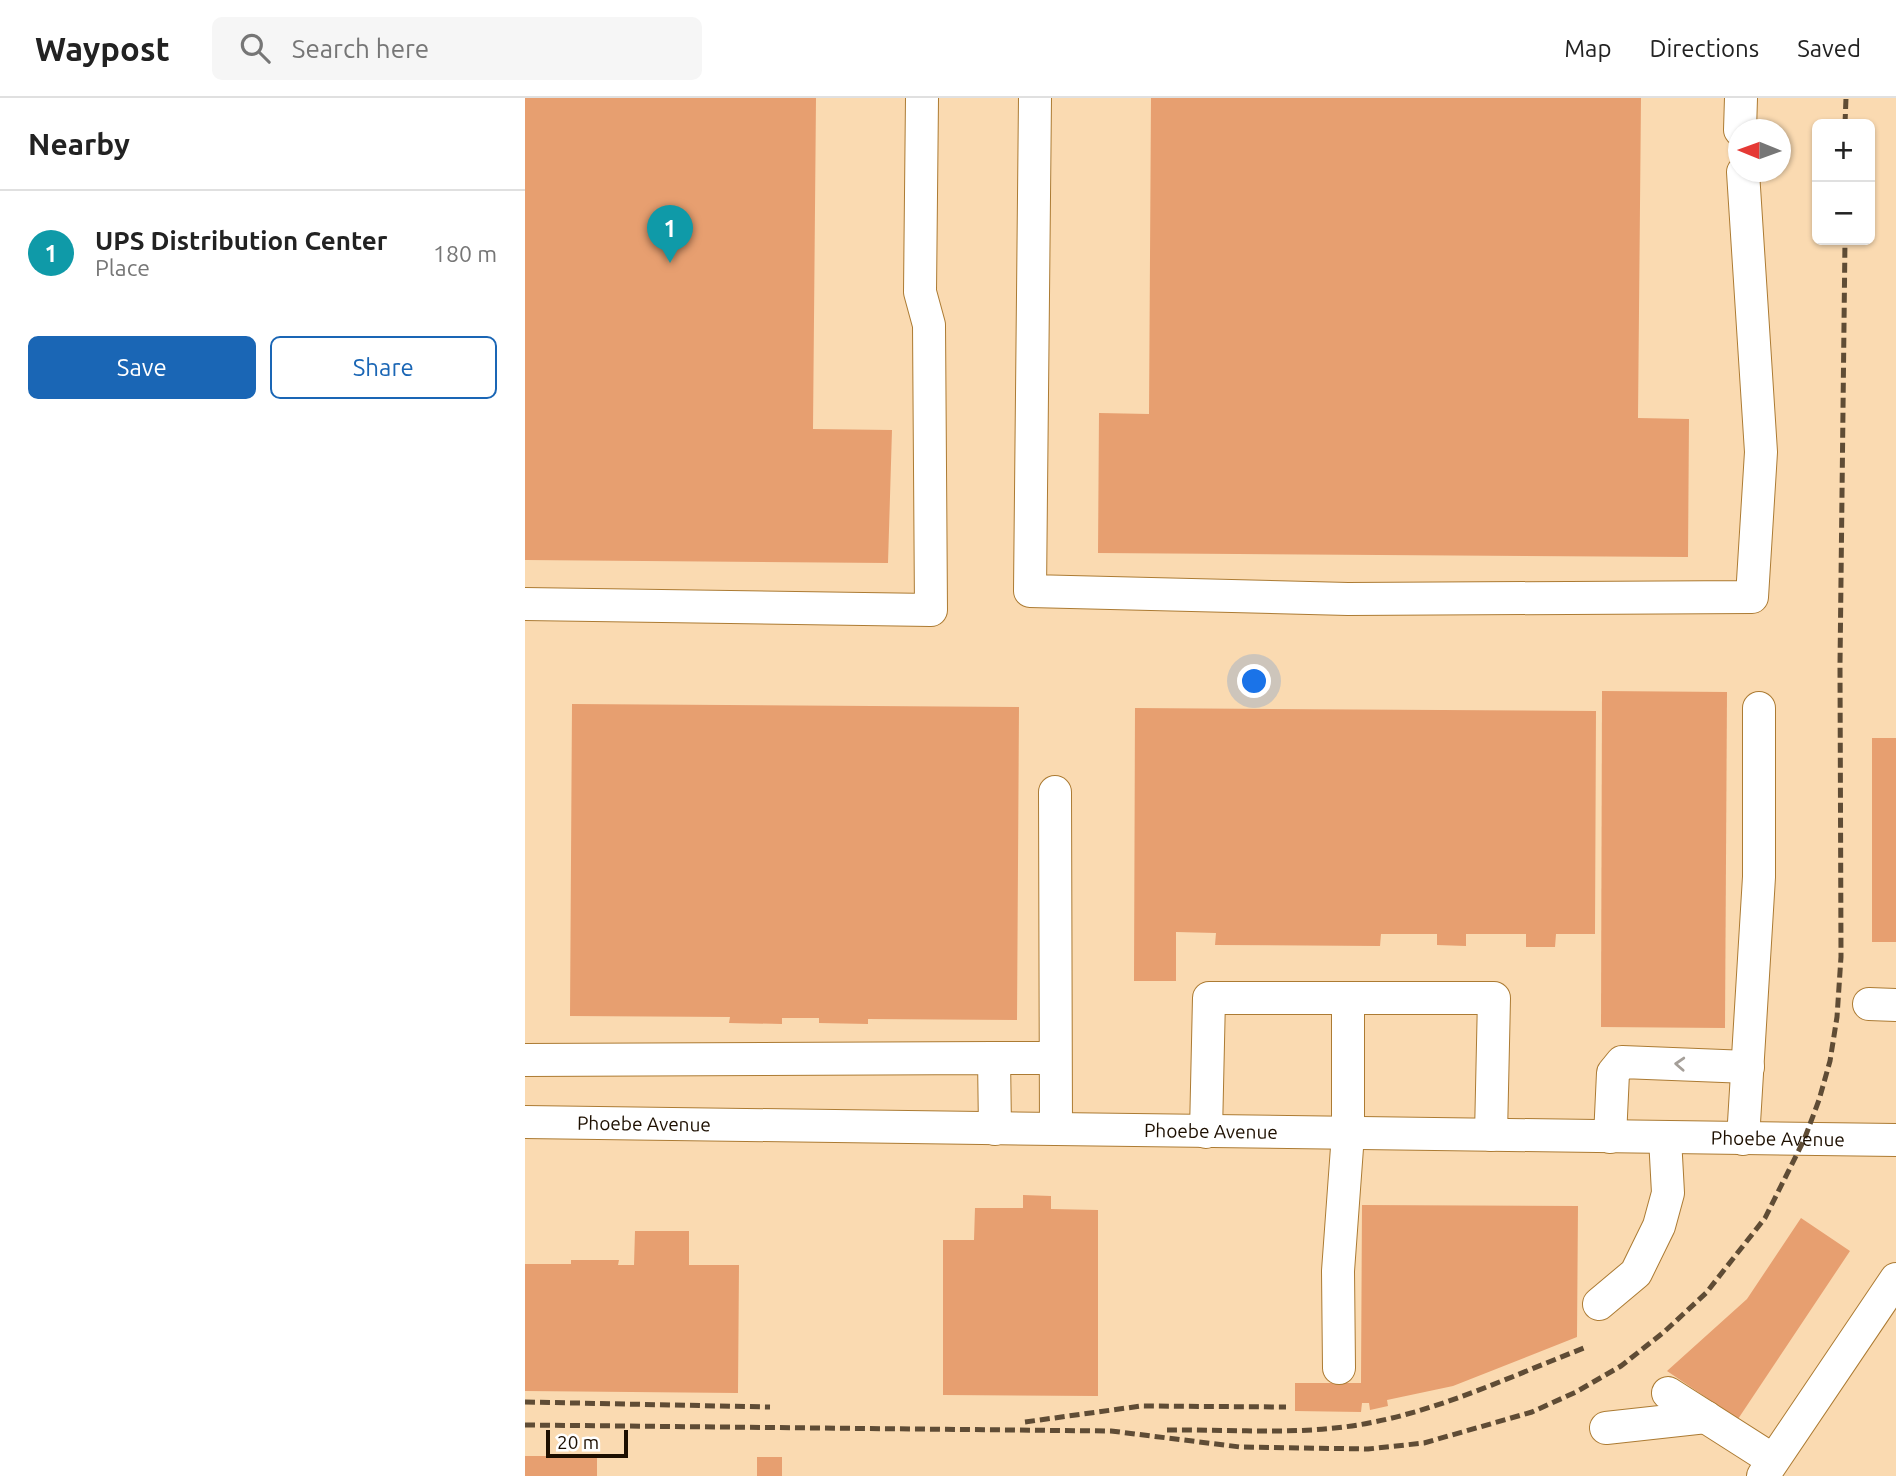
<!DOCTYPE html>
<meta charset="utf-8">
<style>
:root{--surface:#fff;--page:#f6f6f6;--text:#222;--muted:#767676;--line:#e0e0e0;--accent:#1a66b5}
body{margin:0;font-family:Ubuntu,sans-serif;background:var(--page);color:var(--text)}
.controls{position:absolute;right:21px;top:21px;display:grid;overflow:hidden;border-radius:10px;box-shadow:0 2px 5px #0004}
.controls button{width:63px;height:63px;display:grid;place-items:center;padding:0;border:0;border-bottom:2px solid var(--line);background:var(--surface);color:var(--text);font:35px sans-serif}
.compass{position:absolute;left:1203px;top:21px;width:63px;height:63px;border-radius:50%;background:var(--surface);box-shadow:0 2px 5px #0004;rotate:271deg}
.scale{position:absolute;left:21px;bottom:18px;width:82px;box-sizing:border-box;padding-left:7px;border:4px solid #1d0f00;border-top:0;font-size:19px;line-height:24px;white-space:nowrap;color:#1d0f00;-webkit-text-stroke:5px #fff;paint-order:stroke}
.you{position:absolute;left:730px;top:584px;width:24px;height:24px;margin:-18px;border:5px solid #fff;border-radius:50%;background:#1a73e8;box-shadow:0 0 0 10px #1a73e833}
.badge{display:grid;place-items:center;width:46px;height:46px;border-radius:50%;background:var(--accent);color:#fff;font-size:23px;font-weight:700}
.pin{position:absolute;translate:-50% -58px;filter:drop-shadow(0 2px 4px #0008)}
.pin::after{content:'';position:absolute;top:37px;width:24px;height:21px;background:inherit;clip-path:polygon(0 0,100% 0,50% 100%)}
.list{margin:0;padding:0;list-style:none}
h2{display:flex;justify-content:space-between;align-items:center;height:91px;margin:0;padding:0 28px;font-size:30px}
h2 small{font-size:23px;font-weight:400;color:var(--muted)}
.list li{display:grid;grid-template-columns:46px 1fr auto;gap:21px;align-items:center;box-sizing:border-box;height:126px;padding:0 28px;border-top:2px solid var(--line)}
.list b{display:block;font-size:26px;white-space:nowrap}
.list p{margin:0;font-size:23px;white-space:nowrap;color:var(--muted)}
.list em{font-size:23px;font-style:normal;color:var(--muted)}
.actions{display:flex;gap:14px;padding:21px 28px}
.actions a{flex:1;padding:16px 0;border:2px solid var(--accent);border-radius:10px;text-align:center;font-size:24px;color:var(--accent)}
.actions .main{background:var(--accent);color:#fff}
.icon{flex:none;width:38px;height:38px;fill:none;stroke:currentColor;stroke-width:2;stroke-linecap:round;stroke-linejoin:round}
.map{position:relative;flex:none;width:1371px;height:1378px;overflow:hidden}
header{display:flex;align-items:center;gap:42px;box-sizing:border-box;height:98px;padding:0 35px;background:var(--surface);border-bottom:2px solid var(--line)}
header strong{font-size:33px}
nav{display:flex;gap:38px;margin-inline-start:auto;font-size:24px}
.search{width:490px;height:63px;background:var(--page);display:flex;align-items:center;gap:18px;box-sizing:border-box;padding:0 24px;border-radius:10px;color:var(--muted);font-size:26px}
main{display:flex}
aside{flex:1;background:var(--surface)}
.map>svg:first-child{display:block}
.building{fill:#e79f70}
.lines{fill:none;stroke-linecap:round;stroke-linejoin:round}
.minor-casing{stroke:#ac7b33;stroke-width:34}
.minor{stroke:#fff;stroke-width:32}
.rail{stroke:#5f4c35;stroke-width:5;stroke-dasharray:10 5;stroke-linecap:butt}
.oneway{stroke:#a59f99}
.labels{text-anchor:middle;stroke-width:7;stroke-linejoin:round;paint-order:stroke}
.street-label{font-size:19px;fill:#1d0f00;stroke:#fff}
</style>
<header>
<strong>Waypost</strong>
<div class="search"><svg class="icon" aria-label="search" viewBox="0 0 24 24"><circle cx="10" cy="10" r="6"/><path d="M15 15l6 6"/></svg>Search here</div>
<nav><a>Map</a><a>Directions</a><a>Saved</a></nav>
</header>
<main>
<aside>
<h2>Nearby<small></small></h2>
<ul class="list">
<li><span class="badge" style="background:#0f9aa8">1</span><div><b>UPS Distribution Center</b><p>Place</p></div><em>180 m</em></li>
</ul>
<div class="actions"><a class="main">Save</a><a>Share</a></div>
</aside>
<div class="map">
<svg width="1371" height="1378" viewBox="0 0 1371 1378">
<rect width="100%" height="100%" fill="#fadab1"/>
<!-- building -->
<g class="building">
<polygon points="0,0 291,0 288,331 367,332 363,465 0,462"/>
<polygon points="626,0 1116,0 1113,320 1164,321 1163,459 573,455 574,315 624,316"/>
<polygon points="1077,593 1202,594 1200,930 1076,929"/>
<polygon points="47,606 494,609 492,922 343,921 343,926 294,925 294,920 257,920 257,926 204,925 205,919 45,918"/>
<polygon points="610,610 1071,613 1070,836 1031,836 1030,849 1001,849 1001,836 941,836 941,848 912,847 912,836 856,836 855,848 690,847 691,835 651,834 651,883 609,883"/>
<rect x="1347" y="640" width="24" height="204"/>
<polygon points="498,1097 526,1098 526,1111 573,1112 573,1298 418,1297 418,1142 449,1142 450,1110 498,1110"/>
<polygon points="837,1107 1053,1108 1052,1239 928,1288 862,1302 863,1308 845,1312 844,1305 837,1305 836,1314 770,1313 770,1285 836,1285"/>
<polygon points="1276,1120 1325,1153 1213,1321 1142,1273 1222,1201"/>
<polygon points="110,1133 164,1133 164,1167 214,1167 213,1295 0,1293 0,1166 46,1166 46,1162 94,1162 93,1167 109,1167"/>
<rect x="0" y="1358" width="72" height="20"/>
<rect x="232" y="1359" width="25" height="19"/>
</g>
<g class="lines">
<defs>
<g id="minor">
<polyline points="510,0 505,493 823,501 1227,499 1236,354 1218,74"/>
<polyline points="1215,32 1216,0"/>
<polyline points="0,506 406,512 404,227 395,194 397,0"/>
<polyline points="530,694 531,1031"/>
<polyline points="1344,906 1371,907"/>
<polyline points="469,960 530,960"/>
<polyline points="0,962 469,960 470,1031"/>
<path id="s1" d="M0,1024L1371,1042"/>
<polyline points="681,1034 684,900 969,900 966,1037"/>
<polyline points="1085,1039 1088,975 1097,964 1223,969"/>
<polyline points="1218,1041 1234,779 1234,610"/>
<polyline points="1074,1206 1111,1175 1134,1128 1143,1095 1140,1040"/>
<polyline points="814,1270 813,1173 823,1036 823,900"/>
<polyline points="1143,1295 1248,1362"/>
<polyline points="1081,1330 1181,1319"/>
<polyline points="1238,1378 1371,1181"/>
</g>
</defs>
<!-- minor casing -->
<use href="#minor" class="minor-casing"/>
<!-- minor -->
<use href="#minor" class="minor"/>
<!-- rail -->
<g class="rail">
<polyline points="1320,26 1321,0"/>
<polyline points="0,1304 245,1309"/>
<polyline points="500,1324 616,1308 761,1309"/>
<polyline points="0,1327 586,1333 715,1349 843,1351 899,1345 1007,1314 1051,1294 1096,1268 1139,1234 1181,1195 1240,1120 1279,1042 1294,1002 1305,963 1312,919 1316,859 1315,567 1320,142"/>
<path d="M642,1332C709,1331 778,1338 844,1325C918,1311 989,1277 1059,1250"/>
</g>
</g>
<!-- one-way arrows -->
<defs><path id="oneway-chevron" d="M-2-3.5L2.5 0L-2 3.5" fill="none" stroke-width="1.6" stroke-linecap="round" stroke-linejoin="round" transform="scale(1.75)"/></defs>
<use class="oneway" href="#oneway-chevron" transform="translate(1155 966) rotate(-177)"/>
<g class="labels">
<!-- street labels -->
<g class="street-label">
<text dy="7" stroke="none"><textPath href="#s1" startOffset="119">Phoebe Avenue</textPath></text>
<text dy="7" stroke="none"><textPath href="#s1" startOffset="686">Phoebe Avenue</textPath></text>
<text dy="7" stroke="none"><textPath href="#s1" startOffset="1253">Phoebe Avenue</textPath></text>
</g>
</g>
</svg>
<div class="controls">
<button>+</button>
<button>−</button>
</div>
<svg class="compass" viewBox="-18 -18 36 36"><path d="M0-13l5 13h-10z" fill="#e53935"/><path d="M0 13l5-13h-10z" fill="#767676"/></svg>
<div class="scale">20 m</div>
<div class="you"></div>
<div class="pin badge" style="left:145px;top:165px;background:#0f9aa8">1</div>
</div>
</main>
